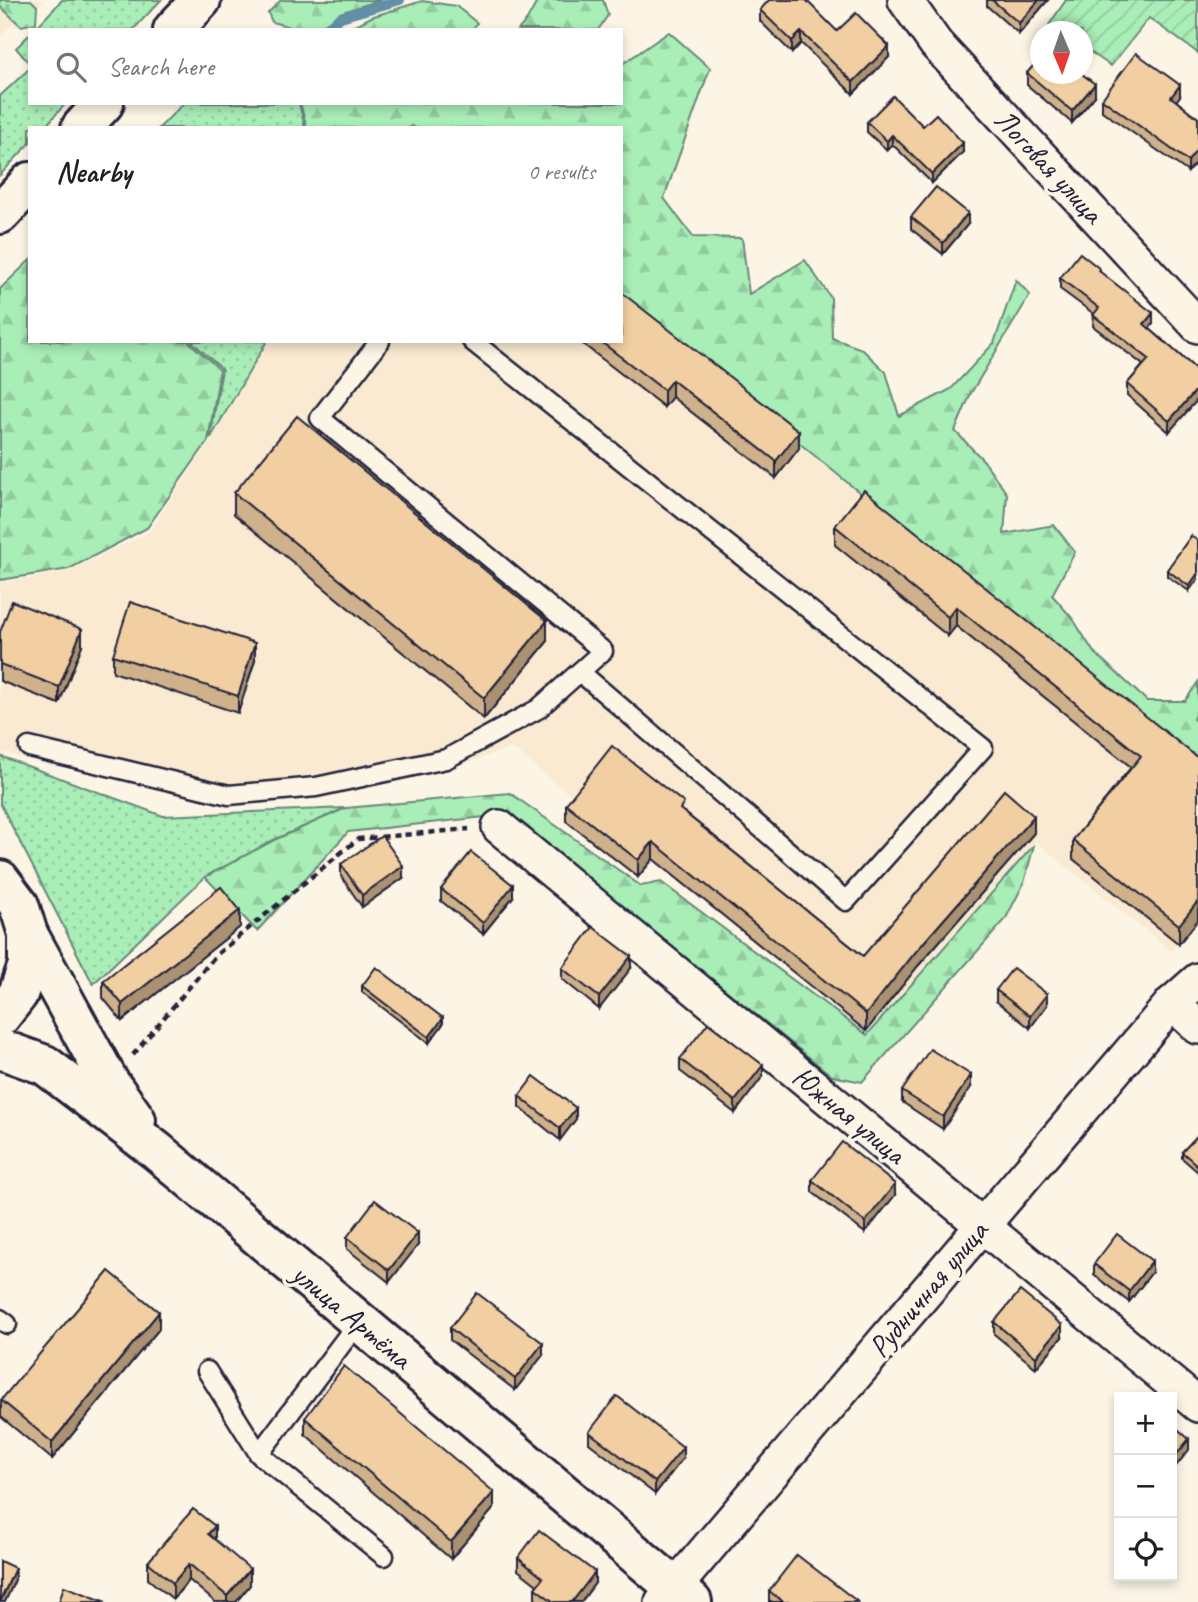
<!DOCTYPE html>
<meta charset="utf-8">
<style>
:root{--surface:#fff;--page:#f6f6f6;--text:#202124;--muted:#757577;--line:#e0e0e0}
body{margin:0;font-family:Caveat,sans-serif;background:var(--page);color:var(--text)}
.controls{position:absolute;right:21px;bottom:21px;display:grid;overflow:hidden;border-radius:0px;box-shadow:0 4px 10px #0003}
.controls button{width:63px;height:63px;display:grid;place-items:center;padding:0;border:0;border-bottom:2px solid var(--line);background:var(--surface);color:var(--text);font:35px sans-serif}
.compass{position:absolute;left:1030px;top:21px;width:63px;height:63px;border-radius:50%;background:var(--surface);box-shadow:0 4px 10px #0003;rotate:178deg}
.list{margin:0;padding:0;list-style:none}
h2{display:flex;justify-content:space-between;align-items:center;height:91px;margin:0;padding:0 28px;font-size:30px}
h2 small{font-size:23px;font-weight:400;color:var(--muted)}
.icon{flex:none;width:38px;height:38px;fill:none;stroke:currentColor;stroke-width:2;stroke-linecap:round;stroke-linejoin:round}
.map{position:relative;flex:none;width:1198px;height:1602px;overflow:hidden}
.search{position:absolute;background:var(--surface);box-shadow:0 4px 10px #0003;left:28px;top:28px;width:595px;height:77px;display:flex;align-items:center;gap:18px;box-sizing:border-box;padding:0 24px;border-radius:0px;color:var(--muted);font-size:26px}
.panel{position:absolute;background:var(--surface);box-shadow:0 4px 10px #0003;left:28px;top:126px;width:595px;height:217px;border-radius:0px}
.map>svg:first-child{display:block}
.built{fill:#f9ead1}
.grass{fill:url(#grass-dots);stroke:#668879;stroke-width:2}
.forest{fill:url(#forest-firs);stroke:#668879;stroke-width:2}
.garden{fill:url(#garden-furrows);stroke:#668879;stroke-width:2}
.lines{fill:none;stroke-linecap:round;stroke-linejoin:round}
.stream{stroke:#628fa5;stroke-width:10}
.lane-casing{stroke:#22223b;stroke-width:23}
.street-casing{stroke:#22223b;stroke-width:38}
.secondary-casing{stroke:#22223b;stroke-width:44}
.path{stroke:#22223b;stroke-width:4.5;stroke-dasharray:7 5;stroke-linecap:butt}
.lane{stroke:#fcf5e5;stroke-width:18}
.street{stroke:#fcf5e5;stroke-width:33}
.secondary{stroke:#fcf5e5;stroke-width:38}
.wall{fill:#cfb28b;stroke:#22223b;stroke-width:2}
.shaded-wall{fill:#a99171;stroke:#22223b;stroke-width:2}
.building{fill:#f1cfa2;stroke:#22223b;stroke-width:2}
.labels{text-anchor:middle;stroke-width:7;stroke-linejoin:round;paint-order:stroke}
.street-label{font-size:30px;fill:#22223b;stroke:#fcf5e5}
</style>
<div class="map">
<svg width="1198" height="1602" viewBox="0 0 1198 1602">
<defs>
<pattern id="grass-dots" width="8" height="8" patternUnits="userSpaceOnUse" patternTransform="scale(1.75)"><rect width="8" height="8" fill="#a9edb7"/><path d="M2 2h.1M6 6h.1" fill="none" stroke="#91cb9e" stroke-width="1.8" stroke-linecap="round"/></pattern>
<pattern id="forest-firs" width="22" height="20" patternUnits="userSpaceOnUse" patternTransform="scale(1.75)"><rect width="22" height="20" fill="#a9edb7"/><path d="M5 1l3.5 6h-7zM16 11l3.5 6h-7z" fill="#91cb9e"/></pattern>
<pattern id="garden-furrows" width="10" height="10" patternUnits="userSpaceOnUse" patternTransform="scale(1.75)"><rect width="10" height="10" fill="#a9edb7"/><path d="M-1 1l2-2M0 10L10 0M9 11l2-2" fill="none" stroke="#91cb9e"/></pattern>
</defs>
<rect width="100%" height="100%" fill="#fcf5e5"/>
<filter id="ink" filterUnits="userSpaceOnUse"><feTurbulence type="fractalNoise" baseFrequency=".0143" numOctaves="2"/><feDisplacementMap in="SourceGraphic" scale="14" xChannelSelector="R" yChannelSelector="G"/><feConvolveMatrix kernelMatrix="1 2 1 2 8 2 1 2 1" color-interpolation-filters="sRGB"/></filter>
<g filter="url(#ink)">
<!-- built -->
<g class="built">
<polygon points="0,0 44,0 17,27 13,23 0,36"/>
<polygon points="621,300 1198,772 1198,920 1171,951 1035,841 867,1033 512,748 452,768 322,796 230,805 43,741 37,762 0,751 0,583 70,571 149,532 210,442 269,341 621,341"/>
</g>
<!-- grass -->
<g class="grass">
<polygon points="62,0 161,0 133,30 34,30"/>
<polygon points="30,34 30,64 16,48"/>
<polygon points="30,68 30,103 66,103 44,128 30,128 30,143 0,175 0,96"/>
<polygon points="184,103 299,103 305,128 159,128"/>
<polygon points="191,341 267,341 210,439 222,369"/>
<polygon points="0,756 163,816 346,808 274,840 205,877 93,984 0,803"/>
</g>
<!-- forest -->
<g class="forest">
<polygon points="0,0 31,0 37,6 36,23 21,26 0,6"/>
<polygon points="281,0 380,0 340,13 317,30 300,30 272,22 268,13"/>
<polygon points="538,0 603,0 608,15 598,30 518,30 527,20"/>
<polygon points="422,1 456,6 477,23 472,30 347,30 371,17"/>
<polygon points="669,32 710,68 664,198 693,237 742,238 749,294 805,260 831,298 832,338 862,349 886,372 899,416 951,389 994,343 1016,280 1030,295 971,393 955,431 984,461 1007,494 1004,534 1054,525 1075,552 1052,595 1073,619 1093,651 1147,701 1185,701 1198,682 1198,708 1193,719 1198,723 1198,770 621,297 621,128 414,128 412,126 409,128 307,128 300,103 621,103 621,65"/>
<polygon points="30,260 30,341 188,341 220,370 208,441 147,528 69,569 0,580 0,289"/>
<polygon points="510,793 641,886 661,882 867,1035 1034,845 1024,883 1005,920 862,1082 832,1076 586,877 503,815 348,832 257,931 205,877 274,840 346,808"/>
</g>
<!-- garden -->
<polygon class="garden" points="1066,0 1198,0 1198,53 1149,18 1111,66 1083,47 1082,32 1059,31 1049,25"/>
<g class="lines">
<!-- stream -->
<polyline class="stream" points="323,30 341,17 400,0"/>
<defs>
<g id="lane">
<polyline points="472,341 983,748 846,901 580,672"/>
<polyline points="29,747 229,795 316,787 446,759 538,709 603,651 320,418 380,341"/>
<polyline points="0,1319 7,1324"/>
<polyline points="359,1321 259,1454 384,1556"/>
<polyline points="207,1371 259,1454"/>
</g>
<g id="street">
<polyline points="905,0 936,44 1198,326"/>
<polyline points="499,827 982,1225 1198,1405"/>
<polyline points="1172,1003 1198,1027"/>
<polyline points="662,1602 1172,1003 1198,980"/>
</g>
<g id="secondary">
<polyline points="173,30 201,0"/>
<polyline points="81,128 104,103"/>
<polyline points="0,214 30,182"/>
<polyline points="0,880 19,905 28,934 28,965 18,994 0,1017"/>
<polyline points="28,934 109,1082 136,1120"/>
<polyline points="0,1050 6,1051 45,1065 157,1151 692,1602"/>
</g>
</defs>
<!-- lane casing -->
<use href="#lane" class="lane-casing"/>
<!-- street casing -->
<use href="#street" class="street-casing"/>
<!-- secondary casing -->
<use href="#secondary" class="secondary-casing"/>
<!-- path -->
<polyline class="path" points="133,1055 216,955 358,839 469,829"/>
<!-- lane -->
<use href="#lane" class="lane"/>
<!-- street -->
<use href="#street" class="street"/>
<!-- secondary -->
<use href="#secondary" class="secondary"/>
</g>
<!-- wall -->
<g class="wall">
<polygon points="987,0 1048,0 1019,34 987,6"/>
<polygon points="760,10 837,31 889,57 853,94 801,43 792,53 760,21"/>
<polygon points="1027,73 1095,96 1072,123 1027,85"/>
<polygon points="1180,96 1176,101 1198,118 1198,160 1188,172 1102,111 1102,99"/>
<polygon points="867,122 923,126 963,152 932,183 892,144 887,150 867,132"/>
<polygon points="911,217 968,224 943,254 911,229"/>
<polygon points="1100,272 1153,324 1149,328 1198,371 1169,432 1127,395 1127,384 1143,365 1093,326 1094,314 1060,289 1060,278"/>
<polygon points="579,341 621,341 799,448 776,478 672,397 664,407"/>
<polygon points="234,493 547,642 484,719 234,514"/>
<polygon points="835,526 1198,758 1179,944 1073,859 1073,840 1131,767 956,626 948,636 835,545"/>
<polygon points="1191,536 1189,591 1167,576 1167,570"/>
<polygon points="0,632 82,645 59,704 0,681"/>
<polygon points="113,655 255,660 238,713 113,672"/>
<polygon points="566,804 684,812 863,956 1034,833 918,966 866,1031 653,859 638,877 566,821"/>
<polygon points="341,864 403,878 362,907 341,876"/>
<polygon points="441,889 513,897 483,934 441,901"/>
<polygon points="240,927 122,1021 103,998 103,981"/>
<polygon points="562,968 631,968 599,1009 562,979"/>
<polygon points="362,986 443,1024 429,1043 362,992"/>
<polygon points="996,990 1047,1005 1030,1028 996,1001"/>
<polygon points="680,1059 763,1076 735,1113 680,1071"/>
<polygon points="971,1087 943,1129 902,1102 902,1091"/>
<polygon points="519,1096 576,1119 560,1140 519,1107"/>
<polygon points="1198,1135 1198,1172 1182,1158 1182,1152"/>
<polygon points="812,1180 895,1195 865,1233 812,1192"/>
<polygon points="347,1237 418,1245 389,1282 347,1249"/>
<polygon points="1094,1264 1152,1272 1129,1302 1094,1275"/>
<polygon points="994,1322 1062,1337 1036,1368 994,1334"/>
<polygon points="450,1328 543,1355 515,1390 450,1340"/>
<polygon points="159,1329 52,1459 1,1417 1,1400"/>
<polygon points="305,1418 494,1508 451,1559 305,1434"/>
<polygon points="589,1432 683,1458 655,1494 589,1443"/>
<polygon points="215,1539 250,1585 236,1602 215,1602 189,1580 173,1599 148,1579 148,1562"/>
<polygon points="518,1558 595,1583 581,1602 539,1602 535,1599 535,1588 537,1585 518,1570"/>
<polygon points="769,1591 858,1602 769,1602"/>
</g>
<!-- shaded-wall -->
<g class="shaded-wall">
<polygon points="1039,0 1048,0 1019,34 1019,23"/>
<polygon points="801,32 801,43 792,53 792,41"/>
<polygon points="889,46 889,57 853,94 853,82"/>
<polygon points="1095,84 1095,96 1072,123 1072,111"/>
<polygon points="1180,85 1180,96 1171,108 1171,97"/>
<polygon points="892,135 892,144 887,150 887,141"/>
<polygon points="963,143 963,152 932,183 932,174"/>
<polygon points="1198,148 1198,160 1188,172 1188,161"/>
<polygon points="968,213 968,224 943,254 943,243"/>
<polygon points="1153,313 1153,324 1144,335 1144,324"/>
<polygon points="672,380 672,397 664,407 664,390"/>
<polygon points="1198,388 1198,399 1169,432 1169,421"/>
<polygon points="799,431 799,448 776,478 776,461"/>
<polygon points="1198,573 1198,579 1189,591 1189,586"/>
<polygon points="956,607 956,626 948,636 948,617"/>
<polygon points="547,621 547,642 484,719 484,698"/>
<polygon points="82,629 82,645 59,704 59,687"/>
<polygon points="255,643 255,660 238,713 238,696"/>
<polygon points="1034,816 1034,833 918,966 866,1031 866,1014 918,949"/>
<polygon points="653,842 653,859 638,877 638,860"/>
<polygon points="403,866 403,878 362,907 362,895"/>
<polygon points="513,885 513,897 483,934 483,923"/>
<polygon points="1198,901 1198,920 1179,944 1179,925"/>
<polygon points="240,910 240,927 122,1021 122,1004"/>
<polygon points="631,956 631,968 599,1009 599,997"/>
<polygon points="1047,994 1047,1005 1030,1028 1030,1016"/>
<polygon points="443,1018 443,1024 429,1043 429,1037"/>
<polygon points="763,1065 763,1076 735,1113 735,1101"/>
<polygon points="971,1075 971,1087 943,1129 943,1117"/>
<polygon points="576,1108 576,1119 560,1140 560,1128"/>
<polygon points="895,1184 895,1195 865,1233 865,1222"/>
<polygon points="418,1233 418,1245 389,1282 389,1270"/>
<polygon points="1152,1261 1152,1272 1129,1302 1129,1291"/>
<polygon points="159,1312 159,1329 52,1459 52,1442"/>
<polygon points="1062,1325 1062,1337 1036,1368 1036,1357"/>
<polygon points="543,1343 543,1355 515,1390 515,1379"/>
<polygon points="1189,1439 1189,1450 1172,1471 1172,1460"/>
<polygon points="683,1447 683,1458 655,1494 655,1482"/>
<polygon points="494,1492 494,1508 451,1559 451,1542"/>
<polygon points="215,1526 215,1543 208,1534"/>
<polygon points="189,1564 189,1580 173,1599 173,1583"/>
<polygon points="15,1568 15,1580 5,1602 0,1602"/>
<polygon points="250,1569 250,1585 236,1602 227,1602 227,1596"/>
<polygon points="595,1572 595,1583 581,1602 572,1602"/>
</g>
<!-- building -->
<g class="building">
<polygon points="769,0 806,0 837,31 856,13 889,46 853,82 801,32 792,41 760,10"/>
<polygon points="992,0 1039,0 1019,23"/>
<polygon points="1136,53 1180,85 1171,97 1198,118 1198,148 1188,161 1102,99"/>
<polygon points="1040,58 1040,74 1082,74 1095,84 1072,111 1027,73"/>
<polygon points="893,96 923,126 936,114 963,143 932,174 892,135 887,141 867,122"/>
<polygon points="936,187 968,213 943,243 911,217"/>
<polygon points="1080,253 1100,269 1099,271 1153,313 1144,324 1198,371 1198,388 1169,421 1127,384 1149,359 1093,315 1099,308 1060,278"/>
<polygon points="621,292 799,431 776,461 672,380 664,390 600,341 621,341"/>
<polygon points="297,416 547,621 484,698 234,493"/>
<polygon points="864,490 1198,758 1198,901 1179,925 1073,840 1141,756 956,607 948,617 835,526"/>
<polygon points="1191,536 1198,541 1198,573 1189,586 1167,570"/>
<polygon points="12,601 82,629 59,687 0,664 0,632"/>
<polygon points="130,602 255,643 238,696 113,655"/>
<polygon points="612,746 684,803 680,809 863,956 1004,790 1034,816 918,949 866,1014 653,842 638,860 566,804"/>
<polygon points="382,836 403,866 362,895 341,864"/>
<polygon points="471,852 513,885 483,923 441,889"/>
<polygon points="221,887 240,910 122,1004 103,981"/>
<polygon points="593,927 631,956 599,997 562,968"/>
<polygon points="376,967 443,1018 429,1037 362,986"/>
<polygon points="1013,968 1047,994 1030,1016 996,990"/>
<polygon points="708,1023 763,1065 735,1101 680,1059"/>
<polygon points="930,1049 971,1075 943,1117 902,1091"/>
<polygon points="534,1076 576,1108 560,1128 519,1096"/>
<polygon points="1198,1135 1198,1166 1182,1152"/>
<polygon points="842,1142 895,1184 865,1222 812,1180"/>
<polygon points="375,1200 418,1233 389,1270 347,1237"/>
<polygon points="1117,1234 1152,1261 1129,1291 1094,1264"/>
<polygon points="109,1271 159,1312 52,1442 1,1400"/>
<polygon points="1020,1291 1062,1325 1036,1357 994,1322"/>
<polygon points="477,1293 543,1343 515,1379 450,1328"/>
<polygon points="344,1366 494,1492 451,1542 305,1418"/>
<polygon points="617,1396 683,1447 655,1482 589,1432"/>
<polygon points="1172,1424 1189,1439 1172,1460"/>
<polygon points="193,1509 215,1526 208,1534 250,1569 227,1596 189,1564 173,1583 148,1562"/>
<polygon points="539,1530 595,1572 572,1602 554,1602 535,1588 543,1578 518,1558"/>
<polygon points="797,1555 858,1602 784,1602 769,1591"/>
<polygon points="0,1561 15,1568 0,1602"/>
<polygon points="64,1586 106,1602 59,1602"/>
</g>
</g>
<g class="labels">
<!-- street labels -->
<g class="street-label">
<text transform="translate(1049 166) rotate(47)" y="10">Логовая улица</text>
<text transform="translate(849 1115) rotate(39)" y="10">Южная улица</text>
<text transform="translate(928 1289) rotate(-50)" y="10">Рудничная улица</text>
<text transform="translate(352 1316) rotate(40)" y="10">улица Артёма</text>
</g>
</g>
</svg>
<div class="controls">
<button>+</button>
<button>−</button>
<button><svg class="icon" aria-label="locate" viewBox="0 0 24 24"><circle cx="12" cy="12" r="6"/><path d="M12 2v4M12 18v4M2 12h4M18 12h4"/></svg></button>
</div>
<svg class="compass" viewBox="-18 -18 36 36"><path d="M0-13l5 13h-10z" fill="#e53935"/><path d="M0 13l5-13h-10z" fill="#757577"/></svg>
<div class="search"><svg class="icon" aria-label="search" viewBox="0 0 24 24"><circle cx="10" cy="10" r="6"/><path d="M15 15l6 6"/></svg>Search here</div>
<section class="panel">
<h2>Nearby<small>0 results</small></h2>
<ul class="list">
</ul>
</section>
</div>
